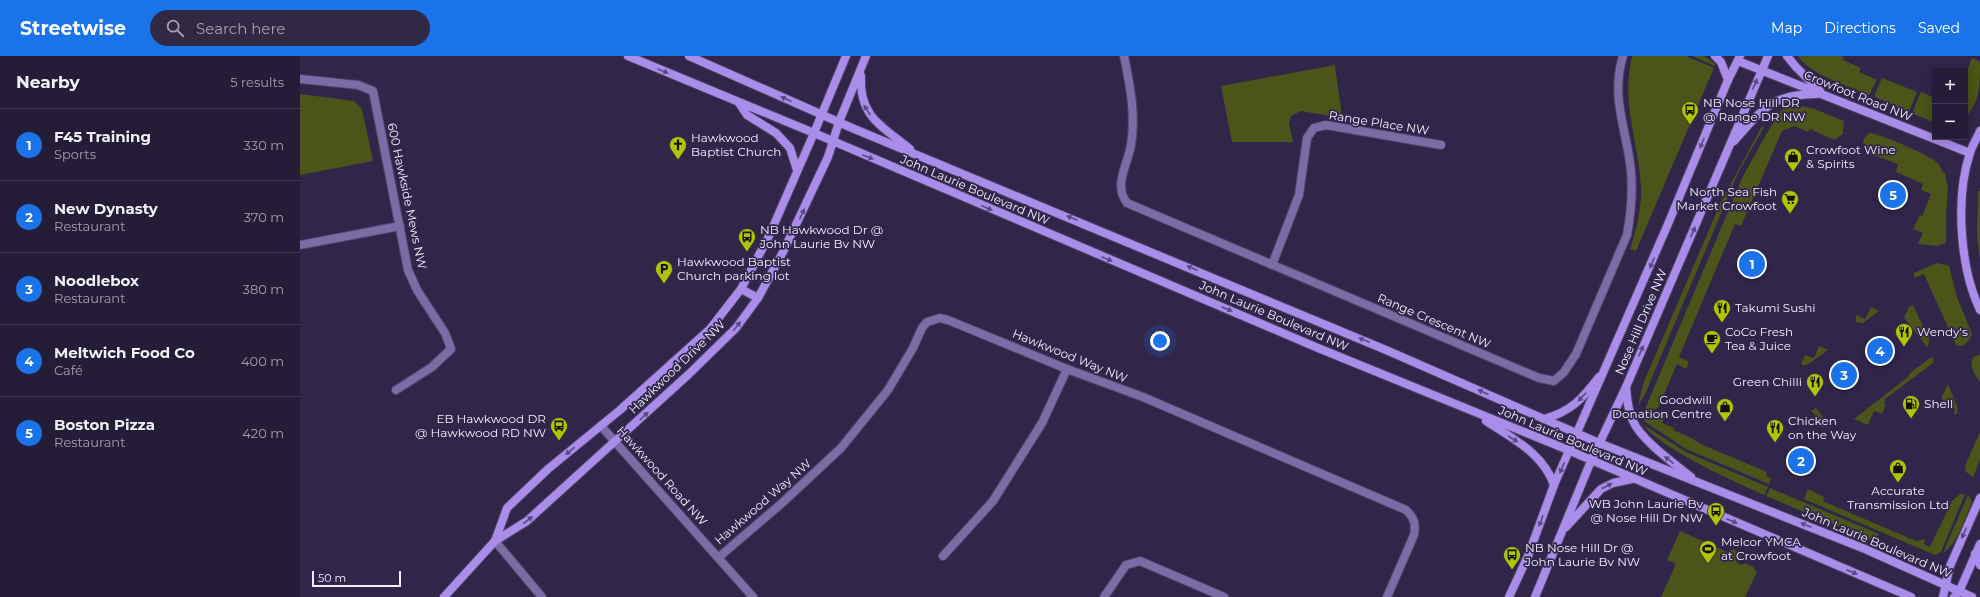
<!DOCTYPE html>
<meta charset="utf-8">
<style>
:root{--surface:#251c38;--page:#312943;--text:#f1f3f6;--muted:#a3a1ae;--line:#423a53;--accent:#1a73e8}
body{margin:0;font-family:Montserrat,sans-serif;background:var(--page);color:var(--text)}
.controls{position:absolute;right:12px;top:12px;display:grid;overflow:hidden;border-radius:0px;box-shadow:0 2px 10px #0003}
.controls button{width:36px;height:36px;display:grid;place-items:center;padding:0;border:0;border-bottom:1px solid var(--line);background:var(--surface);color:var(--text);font:20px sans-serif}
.scale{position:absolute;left:12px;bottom:10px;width:89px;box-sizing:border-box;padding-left:4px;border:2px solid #f2effd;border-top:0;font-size:11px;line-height:14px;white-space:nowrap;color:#f2effd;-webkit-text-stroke:3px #31264a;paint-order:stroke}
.you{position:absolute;left:860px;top:285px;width:14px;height:14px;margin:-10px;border:3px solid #fff;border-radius:50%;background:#1a73e8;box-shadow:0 0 0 6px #1a73e833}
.badge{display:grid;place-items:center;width:26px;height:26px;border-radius:50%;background:var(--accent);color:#fff;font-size:13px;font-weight:700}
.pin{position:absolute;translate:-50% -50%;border:2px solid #fff;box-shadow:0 1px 4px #0006}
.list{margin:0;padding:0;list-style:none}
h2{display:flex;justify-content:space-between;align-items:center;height:52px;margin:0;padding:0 16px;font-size:17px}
h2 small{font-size:13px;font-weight:400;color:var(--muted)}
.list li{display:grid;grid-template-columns:26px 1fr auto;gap:12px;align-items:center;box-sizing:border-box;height:72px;padding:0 16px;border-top:1px solid var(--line)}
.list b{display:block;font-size:15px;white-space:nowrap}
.list p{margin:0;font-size:13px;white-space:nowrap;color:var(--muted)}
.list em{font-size:13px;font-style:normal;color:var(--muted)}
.icon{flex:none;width:22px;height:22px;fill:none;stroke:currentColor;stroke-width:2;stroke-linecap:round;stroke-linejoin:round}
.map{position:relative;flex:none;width:1680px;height:541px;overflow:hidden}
header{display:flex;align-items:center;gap:24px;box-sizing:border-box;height:56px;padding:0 20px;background:var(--accent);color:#fff}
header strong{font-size:19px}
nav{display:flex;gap:22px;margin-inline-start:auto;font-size:14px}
.search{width:280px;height:36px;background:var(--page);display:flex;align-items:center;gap:10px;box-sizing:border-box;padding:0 14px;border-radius:22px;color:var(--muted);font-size:15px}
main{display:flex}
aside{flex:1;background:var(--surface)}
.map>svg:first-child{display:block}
.green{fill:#4b5419}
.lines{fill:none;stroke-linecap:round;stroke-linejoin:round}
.street-casing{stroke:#4c4263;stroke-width:10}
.secondary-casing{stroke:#4c4263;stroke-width:10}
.street{stroke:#7d6ba6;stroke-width:8}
.secondary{stroke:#aa8ceb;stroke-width:8}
.oneway{fill:#5b4a82}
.labels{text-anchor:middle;stroke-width:3.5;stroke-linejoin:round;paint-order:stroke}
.street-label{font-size:12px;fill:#f2effd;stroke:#31264a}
.poi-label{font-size:12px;fill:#f2effd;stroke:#31264a;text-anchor:start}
</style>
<header>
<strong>Streetwise</strong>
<div class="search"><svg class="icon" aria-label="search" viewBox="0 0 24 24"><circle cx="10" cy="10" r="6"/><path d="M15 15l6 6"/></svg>Search here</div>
<nav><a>Map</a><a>Directions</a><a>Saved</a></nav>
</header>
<main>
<aside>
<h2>Nearby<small>5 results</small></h2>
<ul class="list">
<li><span class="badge">1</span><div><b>F45 Training</b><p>Sports</p></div><em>330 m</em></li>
<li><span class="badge">2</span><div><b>New Dynasty</b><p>Restaurant</p></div><em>370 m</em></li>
<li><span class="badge">3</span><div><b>Noodlebox</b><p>Restaurant</p></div><em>380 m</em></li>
<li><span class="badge">4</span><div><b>Meltwich Food Co</b><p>Café</p></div><em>400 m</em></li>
<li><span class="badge">5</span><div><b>Boston Pizza</b><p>Restaurant</p></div><em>420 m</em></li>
</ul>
</aside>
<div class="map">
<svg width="1680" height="541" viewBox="0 0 1680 541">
<rect width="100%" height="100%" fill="#31264a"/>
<!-- green -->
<g class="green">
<path d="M1332,0H1386L1414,12L1336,195L1330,193C1337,172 1342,151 1341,130C1338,83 1321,48 1332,0Z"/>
<polygon points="1392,0 1404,0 1415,8 1415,10"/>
<path d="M1498,0H1541L1544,1L1543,4L1561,12L1559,16L1577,24L1569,39C1549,30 1510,19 1498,0Z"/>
<path d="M1672,2L1680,6C1680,30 1680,45 1665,62V20Z"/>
<polygon points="1035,9 1042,62 1001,55 991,60 989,68 993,86 932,86 921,30"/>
<polygon points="1582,22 1617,36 1609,56 1575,41 1575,38"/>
<polygon points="1621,36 1635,42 1635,67 1612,57"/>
<polygon points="0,38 54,45 62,53 73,105 0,119"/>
<polygon points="1491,49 1512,52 1544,65 1543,78 1534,84 1510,73 1508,76 1494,70 1482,75 1441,170 1435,168 1379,301 1389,306 1386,313 1377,308 1358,352 1343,358 1443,120 1467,77 1481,55 1484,52"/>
<polygon points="1462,70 1464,71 1438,117 1345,338 1338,350 1343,328 1420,148"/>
<path d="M1569,77C1579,77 1634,101 1639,108C1640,110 1641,114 1643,116L1645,117L1648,132L1646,162V187L1637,190L1618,188L1623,177L1613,173L1620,159L1622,160L1631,138L1621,134L1623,128L1596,116L1598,108L1565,96L1563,84Z"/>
<polygon points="1678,135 1680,135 1680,204 1677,179"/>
<path d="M1637,207L1649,210L1657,241L1672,278C1669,285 1664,293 1656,289L1624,218L1614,222V217Z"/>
<polygon points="1613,249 1629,283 1628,292 1604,262 1609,251"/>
<polygon points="1571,251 1579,255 1563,267 1556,266 1556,259 1565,263"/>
<polygon points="1519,290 1528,294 1507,309 1502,309 1502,306 1505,299 1514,302"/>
<path d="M1680,298V326C1674,317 1669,312 1673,301Z"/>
<polygon points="1633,301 1633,307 1585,343 1584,347 1586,348 1582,358 1574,355 1568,369 1554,363 1608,321 1610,317 1630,302"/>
<polygon points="1648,328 1658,353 1656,359 1654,358 1655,353 1643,348 1645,344 1641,343"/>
<polygon points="1516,352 1526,365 1521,368 1524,372 1513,368 1515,359 1511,355"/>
<polygon points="1358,355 1366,358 1362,367 1374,372 1373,374 1394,383 1394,384 1403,389 1467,416 1466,420 1471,422 1469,428 1386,393 1344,365 1343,362"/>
<path d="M1342,368L1386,396L1468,431L1464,439C1433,425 1362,393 1342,368Z"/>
<polygon points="1680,376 1680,404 1673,421 1666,416 1665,410"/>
<polygon points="1470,432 1579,478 1576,486 1466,440"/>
<polygon points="1508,433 1524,441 1523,445 1525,446 1616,485 1625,483 1624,488 1630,491 1652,445 1660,438 1665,438 1641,496 1635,499 1504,443"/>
<path d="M1668,439L1672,446C1665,461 1658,488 1643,497Z"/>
<polygon points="1380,475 1410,488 1407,494 1413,497 1416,491 1427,496 1433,493 1438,496 1442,501 1435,505 1441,509 1445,507 1455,512 1454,514 1457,516 1445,541 1361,541 1376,508 1367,504"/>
</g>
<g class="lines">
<defs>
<g id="street">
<path d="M824,0C830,29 836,59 831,89C828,108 813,129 827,147L1239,322L1254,325L1264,316L1276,298L1327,179C1331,157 1333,137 1331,115C1327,74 1310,42 1323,0"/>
<polyline points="0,23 58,29 73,35 108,214 117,234 145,277 151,293 132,311 96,334"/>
<polyline points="0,189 100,170"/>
<polyline points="972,209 999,139 1007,82 1014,72 1026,69 1141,89"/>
<polyline points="301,370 453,541"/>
<polyline points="195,485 242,541"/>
<polyline points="643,500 693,445 742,367 767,313"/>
<path d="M419,501L482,447L541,392L588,334L613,292L622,272L627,266L640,262L648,264L767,313L843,341L1106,454C1114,462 1116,467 1114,479L1087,541"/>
<polyline points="804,541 826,509 840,505 924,541"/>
</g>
<g id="secondary">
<polyline points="328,0 514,77 1018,292 1261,391 1611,541"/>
<polyline points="389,0 552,72 1086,294 1299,387 1565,493 1672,541"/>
<polyline points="1415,0 1421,6 1428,24"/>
<polyline points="1487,0 1496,11 1520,35"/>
<polyline points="1438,5 1670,97"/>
<path d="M561,20C559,61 582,70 610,93"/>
<polyline points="439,47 447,59 476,77 490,92 497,114"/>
<path d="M1680,75C1677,82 1672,90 1670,97C1655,142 1660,212 1680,254"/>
<path d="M1434,85C1463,53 1471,38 1517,38"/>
<polyline points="441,233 458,242"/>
<path d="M1326,331C1327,343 1328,355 1333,365C1341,384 1375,408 1391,421"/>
<path d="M1244,363C1272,355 1282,343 1299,321"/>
<path d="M1186,365C1213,383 1243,397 1254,429"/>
<polyline points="1266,471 1301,433 1313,427 1332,423"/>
<polyline points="195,485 207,452 248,413 320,354 410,273 441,233 469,180 514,77 546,0"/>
<polyline points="1675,498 1680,509"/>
<polyline points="144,541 195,485 227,465 389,318 436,272 458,242 483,196 528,101 539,66 566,0"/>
<polyline points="1209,541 1228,500 1254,429 1368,168 1428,24 1440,0"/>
<polyline points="1235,541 1291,405 1326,331 1468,0"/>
<polyline points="1643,541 1650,510 1680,442"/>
<polyline points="1654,541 1659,536 1680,488"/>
</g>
</defs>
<!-- street casing -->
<use href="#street" class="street-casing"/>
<!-- secondary casing -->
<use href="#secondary" class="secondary-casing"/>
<!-- street -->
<use href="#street" class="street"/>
<!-- secondary -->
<use href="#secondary" class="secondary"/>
</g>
<!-- one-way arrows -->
<defs><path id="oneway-solid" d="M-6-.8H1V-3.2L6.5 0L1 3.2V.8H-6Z"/></defs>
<g class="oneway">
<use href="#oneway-solid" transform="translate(363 15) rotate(23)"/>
<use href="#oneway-solid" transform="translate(1455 28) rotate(-67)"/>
<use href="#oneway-solid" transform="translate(486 43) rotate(-156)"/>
<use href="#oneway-solid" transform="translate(567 54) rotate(-123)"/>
<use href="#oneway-solid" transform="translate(1402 87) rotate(112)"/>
<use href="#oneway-solid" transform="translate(568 101) rotate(23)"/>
<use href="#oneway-solid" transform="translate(687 152) rotate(24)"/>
<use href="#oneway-solid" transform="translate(502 158) rotate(-65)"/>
<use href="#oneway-solid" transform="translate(772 162) rotate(-158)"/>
<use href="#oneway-solid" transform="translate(1393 176) rotate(-67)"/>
<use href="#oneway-solid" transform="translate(807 203) rotate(23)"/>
<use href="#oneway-solid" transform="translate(1352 207) rotate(113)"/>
<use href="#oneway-solid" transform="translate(892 212) rotate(-157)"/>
<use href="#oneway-solid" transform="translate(927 253) rotate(23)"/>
<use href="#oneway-solid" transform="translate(437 270) rotate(-51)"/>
<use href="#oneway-solid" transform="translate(1064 284) rotate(-157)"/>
<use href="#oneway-solid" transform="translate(1341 295) rotate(-67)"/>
<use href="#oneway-solid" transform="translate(1183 336) rotate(-156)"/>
<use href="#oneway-solid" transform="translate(1282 341) rotate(134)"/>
<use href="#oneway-solid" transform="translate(344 360) rotate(-43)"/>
<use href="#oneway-solid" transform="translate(1213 383) rotate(32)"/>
<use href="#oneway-solid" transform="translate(270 395) rotate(141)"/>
<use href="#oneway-solid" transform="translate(1369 404) rotate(-142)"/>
<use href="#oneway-solid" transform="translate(1262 412) rotate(114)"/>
<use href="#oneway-solid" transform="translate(1307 430) rotate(-28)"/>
<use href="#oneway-solid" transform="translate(228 464) rotate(-38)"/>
<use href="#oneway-solid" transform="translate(1241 465) rotate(110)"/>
<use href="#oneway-solid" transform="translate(1432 465) rotate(23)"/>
<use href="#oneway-solid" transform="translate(1506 469) rotate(-158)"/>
<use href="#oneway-solid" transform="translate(1664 477) rotate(114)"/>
<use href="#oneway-solid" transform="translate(1552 516) rotate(23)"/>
</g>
<!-- icons -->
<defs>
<symbol id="bus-pin" viewBox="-11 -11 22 30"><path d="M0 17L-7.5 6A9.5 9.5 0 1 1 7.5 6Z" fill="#b0c502" stroke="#31264a"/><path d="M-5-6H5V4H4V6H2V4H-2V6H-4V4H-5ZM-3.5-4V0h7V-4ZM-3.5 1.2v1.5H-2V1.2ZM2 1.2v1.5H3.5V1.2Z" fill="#111"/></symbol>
<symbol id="church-pin" viewBox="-11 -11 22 30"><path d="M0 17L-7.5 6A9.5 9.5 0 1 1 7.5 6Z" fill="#b0c502" stroke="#31264a"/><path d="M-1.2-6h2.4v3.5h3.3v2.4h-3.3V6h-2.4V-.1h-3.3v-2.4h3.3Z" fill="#111"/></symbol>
<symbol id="shop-pin" viewBox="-11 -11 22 30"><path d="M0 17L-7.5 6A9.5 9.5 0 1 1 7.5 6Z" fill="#b0c502" stroke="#31264a"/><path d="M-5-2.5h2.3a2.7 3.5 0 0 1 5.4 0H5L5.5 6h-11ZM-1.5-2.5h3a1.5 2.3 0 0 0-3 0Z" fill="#111"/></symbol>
<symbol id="supermarket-pin" viewBox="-11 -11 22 30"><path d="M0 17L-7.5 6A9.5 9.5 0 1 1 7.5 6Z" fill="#b0c502" stroke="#31264a"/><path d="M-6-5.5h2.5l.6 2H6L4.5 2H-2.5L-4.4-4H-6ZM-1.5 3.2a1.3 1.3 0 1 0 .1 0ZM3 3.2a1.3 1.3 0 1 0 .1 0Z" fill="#111"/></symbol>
<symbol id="parking-pin" viewBox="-11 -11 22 30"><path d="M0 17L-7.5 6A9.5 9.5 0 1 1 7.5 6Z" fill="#b0c502" stroke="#31264a"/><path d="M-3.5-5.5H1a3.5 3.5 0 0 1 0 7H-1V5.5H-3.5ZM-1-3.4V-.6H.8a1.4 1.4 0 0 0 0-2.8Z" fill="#111"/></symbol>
<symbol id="restaurant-pin" viewBox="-11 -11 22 30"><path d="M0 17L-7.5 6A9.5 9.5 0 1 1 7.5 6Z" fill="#b0c502" stroke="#31264a"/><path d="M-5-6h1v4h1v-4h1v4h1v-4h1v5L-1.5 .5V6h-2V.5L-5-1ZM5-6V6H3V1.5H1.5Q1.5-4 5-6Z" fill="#111"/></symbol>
<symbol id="cafe-pin" viewBox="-11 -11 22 30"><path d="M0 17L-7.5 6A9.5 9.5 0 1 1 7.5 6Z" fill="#b0c502" stroke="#31264a"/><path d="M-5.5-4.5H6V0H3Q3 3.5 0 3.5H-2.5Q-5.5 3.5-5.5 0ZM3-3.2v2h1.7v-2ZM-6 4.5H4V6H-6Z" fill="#111"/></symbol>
<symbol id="fuel-pin" viewBox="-11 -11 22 30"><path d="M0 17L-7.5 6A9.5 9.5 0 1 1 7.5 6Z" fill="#b0c502" stroke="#31264a"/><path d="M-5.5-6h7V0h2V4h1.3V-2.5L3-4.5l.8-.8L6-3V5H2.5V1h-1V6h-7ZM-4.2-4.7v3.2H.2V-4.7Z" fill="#111"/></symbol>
<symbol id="stadium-pin" viewBox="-11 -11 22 30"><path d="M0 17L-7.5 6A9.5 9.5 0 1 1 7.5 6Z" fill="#b0c502" stroke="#31264a"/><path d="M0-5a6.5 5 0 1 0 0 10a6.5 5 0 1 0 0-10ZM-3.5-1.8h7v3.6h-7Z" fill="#111"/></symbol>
</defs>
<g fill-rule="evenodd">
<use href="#bus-pin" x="1380" y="44" width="20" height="27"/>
<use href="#church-pin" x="368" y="79" width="20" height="27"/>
<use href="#shop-pin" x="1483" y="91" width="20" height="27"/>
<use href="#supermarket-pin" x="1480" y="133" width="20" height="27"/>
<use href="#bus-pin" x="437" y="171" width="20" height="27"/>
<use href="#parking-pin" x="354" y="203" width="20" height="27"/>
<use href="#restaurant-pin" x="1412" y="242" width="20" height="27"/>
<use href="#restaurant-pin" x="1594" y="266" width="20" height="27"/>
<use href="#cafe-pin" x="1402" y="273" width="20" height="27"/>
<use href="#restaurant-pin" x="1505" y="316" width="20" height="27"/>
<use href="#fuel-pin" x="1601" y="338" width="20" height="27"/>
<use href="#shop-pin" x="1415" y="341" width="20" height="27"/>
<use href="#bus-pin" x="249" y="360" width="20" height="27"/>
<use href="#restaurant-pin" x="1465" y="362" width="20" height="27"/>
<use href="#shop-pin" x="1588" y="402" width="20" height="27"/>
<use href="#bus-pin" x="1406" y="445" width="20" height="27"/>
<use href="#stadium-pin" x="1398" y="483" width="20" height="27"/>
<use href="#bus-pin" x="1202" y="489" width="20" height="27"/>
</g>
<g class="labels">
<!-- street labels -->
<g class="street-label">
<text transform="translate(1558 40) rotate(22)" y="4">Crowfoot Road NW</text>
<text transform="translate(1079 67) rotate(9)" y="4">Range Place NW</text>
<text transform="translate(675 134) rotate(23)" y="4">John Laurie Boulevard NW</text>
<text transform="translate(107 140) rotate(78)" y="4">600 Hawkside Mews NW</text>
<text transform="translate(974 260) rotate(23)" y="4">John Laurie Boulevard NW</text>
<text transform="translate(1134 265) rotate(23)" y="4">Range Crescent NW</text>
<text transform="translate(1341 266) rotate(-67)" y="4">Nose Hill Drive NW</text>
<text transform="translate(770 300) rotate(22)" y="4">Hawkwood Way NW</text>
<text transform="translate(377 311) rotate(-44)" y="4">Hawkwood Drive NW</text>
<text transform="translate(1273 385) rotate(23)" y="4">John Laurie Boulevard NW</text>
<text transform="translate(362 420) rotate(48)" y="4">Hawkwood Road NW</text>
<text transform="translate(463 446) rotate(-41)" y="4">Hawkwood Way NW</text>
<text transform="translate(1577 487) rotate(23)" y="4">John Laurie Boulevard NW</text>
</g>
<!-- poi labels -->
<g class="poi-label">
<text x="1403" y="51">NB Nose Hill DR<tspan x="1403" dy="14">@ Range DR NW</tspan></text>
<text x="391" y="86">Hawkwood<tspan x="391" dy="14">Baptist Church</tspan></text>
<text x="1506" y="98">Crowfoot Wine<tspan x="1506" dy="14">&amp; Spirits</tspan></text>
<text x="1477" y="140" text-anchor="end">North Sea Fish<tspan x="1477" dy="14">Market Crowfoot</tspan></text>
<text x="460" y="178">NB Hawkwood Dr @<tspan x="460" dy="14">John Laurie Bv NW</tspan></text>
<text x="377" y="210">Hawkwood Baptist<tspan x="377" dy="14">Church parking lot</tspan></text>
<text x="1435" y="256">Takumi Sushi</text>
<text x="1425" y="280">CoCo Fresh<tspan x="1425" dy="14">Tea &amp; Juice</tspan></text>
<text x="1617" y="280">Wendy's</text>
<text x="1502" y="330" text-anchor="end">Green Chilli</text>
<text x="1412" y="348" text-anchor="end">Goodwill<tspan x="1412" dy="14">Donation Centre</tspan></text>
<text x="1624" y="352">Shell</text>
<text x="246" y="367" text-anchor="end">EB Hawkwood DR<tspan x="246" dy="14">@ Hawkwood RD NW</tspan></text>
<text x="1488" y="369">Chicken<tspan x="1488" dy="14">on the Way</tspan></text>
<text x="1598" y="439" text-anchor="middle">Accurate<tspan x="1598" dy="14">Transmission Ltd</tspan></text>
<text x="1403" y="452" text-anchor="end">WB John Laurie Bv<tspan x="1403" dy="14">@ Nose Hill Dr NW</tspan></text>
<text x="1421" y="490">Melcor YMCA<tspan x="1421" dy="14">at Crowfoot</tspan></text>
<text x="1225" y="496">NB Nose Hill Dr @<tspan x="1225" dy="14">John Laurie Bv NW</tspan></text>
</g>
</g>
</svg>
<div class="controls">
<button>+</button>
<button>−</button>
</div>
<div class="scale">50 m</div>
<div class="you"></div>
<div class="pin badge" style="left:1452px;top:208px">1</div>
<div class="pin badge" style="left:1501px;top:405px">2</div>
<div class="pin badge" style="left:1544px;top:319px">3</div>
<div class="pin badge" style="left:1580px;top:295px">4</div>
<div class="pin badge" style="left:1593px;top:139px">5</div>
</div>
</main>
